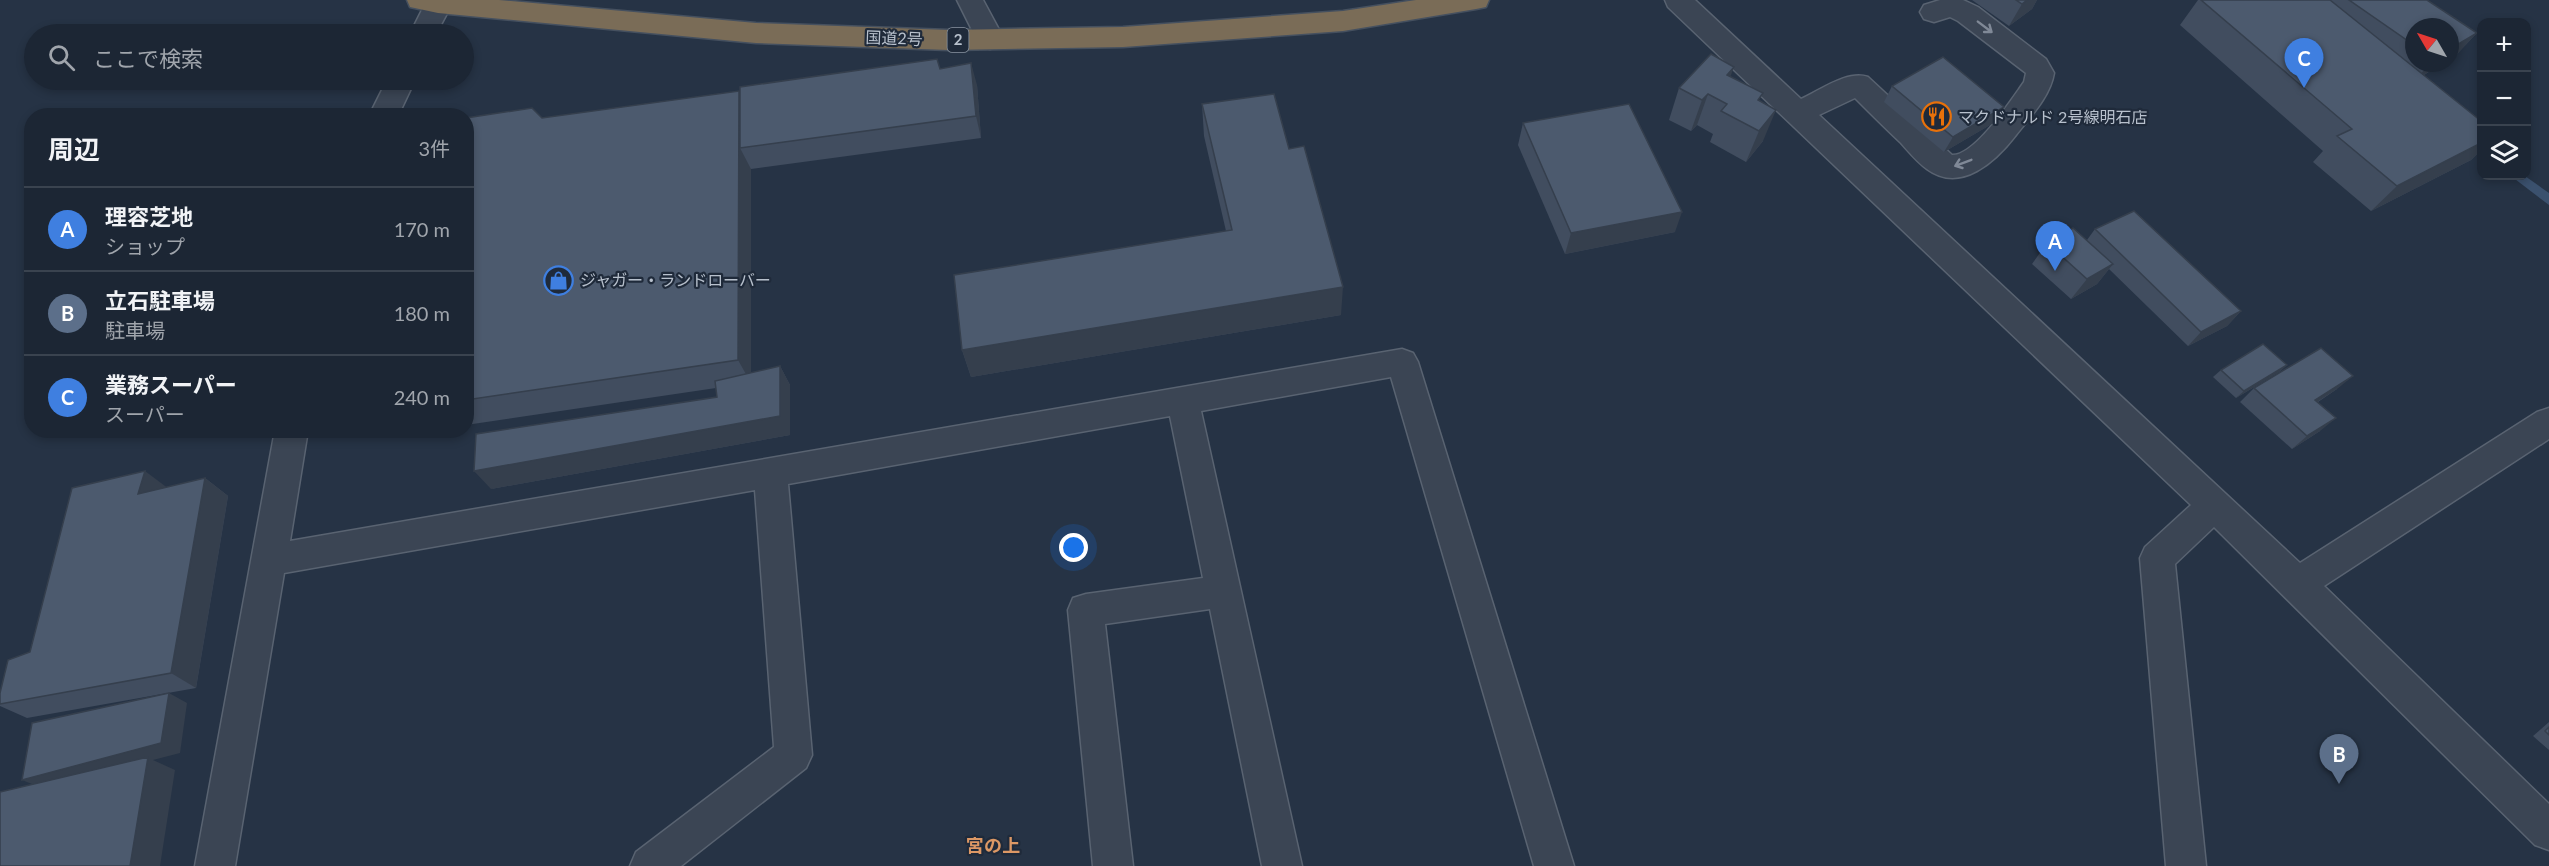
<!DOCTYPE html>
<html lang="ja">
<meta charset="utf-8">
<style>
:root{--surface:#1c2634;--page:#293240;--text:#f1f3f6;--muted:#a0a5ac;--line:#3a434f;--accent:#8ebafd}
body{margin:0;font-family:Lato,"Noto Sans JP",sans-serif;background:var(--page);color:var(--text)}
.controls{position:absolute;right:18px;top:18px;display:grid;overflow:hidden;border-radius:12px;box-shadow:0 3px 9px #0003}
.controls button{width:54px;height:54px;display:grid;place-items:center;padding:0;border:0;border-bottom:2px solid var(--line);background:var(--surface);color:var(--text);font:30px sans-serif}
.compass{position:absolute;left:2405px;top:18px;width:54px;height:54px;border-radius:50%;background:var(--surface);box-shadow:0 3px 9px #0003;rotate:309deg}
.you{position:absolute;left:1074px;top:548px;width:21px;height:21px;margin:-15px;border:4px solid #fff;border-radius:50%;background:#1a73e8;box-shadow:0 0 0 9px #1a73e833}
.badge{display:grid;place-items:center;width:39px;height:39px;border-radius:50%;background:var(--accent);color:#fff;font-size:20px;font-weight:700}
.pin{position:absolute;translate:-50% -50px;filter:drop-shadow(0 2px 3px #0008)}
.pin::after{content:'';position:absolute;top:32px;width:21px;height:18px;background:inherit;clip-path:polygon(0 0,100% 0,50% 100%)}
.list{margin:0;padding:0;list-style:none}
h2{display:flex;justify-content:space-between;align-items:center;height:78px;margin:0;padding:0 24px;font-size:26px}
h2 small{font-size:20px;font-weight:400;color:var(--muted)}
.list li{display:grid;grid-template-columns:39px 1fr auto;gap:18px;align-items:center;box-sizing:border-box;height:84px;padding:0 24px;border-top:2px solid var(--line)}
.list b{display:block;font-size:22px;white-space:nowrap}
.list p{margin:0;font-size:20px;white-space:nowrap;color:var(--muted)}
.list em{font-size:20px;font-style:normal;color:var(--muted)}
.icon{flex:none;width:33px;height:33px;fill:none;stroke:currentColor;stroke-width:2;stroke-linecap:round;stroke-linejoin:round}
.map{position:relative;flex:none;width:2549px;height:866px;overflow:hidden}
.search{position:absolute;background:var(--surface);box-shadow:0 3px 9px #0003;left:24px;top:24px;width:450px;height:66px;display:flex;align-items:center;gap:15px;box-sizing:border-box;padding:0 21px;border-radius:33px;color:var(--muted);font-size:22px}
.panel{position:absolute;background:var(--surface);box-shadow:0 3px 9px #0003;left:24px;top:108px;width:450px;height:330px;border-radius:24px}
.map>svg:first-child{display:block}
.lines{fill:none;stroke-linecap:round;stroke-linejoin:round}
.stream{fill:#3b516e;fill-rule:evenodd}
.minor-casing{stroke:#596371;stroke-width:3}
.highway-casing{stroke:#45505f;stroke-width:3}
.minor{fill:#3b4554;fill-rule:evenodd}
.highway{fill:#7a6c57;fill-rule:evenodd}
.wall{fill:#414d5f}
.shaded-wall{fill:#353f4d}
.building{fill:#4c5a6e;stroke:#353f4d;stroke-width:1.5}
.oneway{stroke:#808997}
.labels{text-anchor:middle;stroke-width:4.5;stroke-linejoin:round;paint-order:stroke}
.shield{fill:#1f2a3a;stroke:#8a94a1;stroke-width:1.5}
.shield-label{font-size:15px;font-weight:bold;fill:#b8c1cd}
.street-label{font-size:16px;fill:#b8c1cd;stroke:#1f2a3a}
.poi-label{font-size:16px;fill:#b8c1cd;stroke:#1f2a3a;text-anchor:start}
.neighbourhood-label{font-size:18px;font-weight:bold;fill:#dc9865;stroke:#1f2a3a}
</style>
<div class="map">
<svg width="2549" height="866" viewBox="0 0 2549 866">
<rect width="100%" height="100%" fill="#263345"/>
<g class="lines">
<!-- stream -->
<polygon class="stream" points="2511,176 2525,176 2549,193 2549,205"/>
<defs>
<g id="minor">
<polygon points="427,0 449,0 452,4 436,34 410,34"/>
<polygon points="957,0 983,0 1004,39 1000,46 990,49 980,46"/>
<path d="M1665,0H1695L1801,99C1821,90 1847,70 1868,77L1952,155C1975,156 2011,100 2024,82L2026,73L1958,21L1950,17L1934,22L1924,19L1920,12L1924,5L1940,0H1963L1978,7L2046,59L2054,73C2050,97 2030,117 2016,135C1996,161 1961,194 1927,169C1917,162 1909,152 1901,143C1885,128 1870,113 1855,98L1819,115L2300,563L2537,412L2549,408V439L2324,586L2549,804V850L2535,845L2214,527L2175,564L2206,866H2166L2140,558L2145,547L2191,505L1668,7Z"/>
<polygon points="387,80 415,80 398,116 369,116"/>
<polygon points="1402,349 1413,353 1418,362 1574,866 1534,866 1391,377 1201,411 1302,866 1262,866 1210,609 1105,624 1133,866 1093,866 1068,610 1073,598 1086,594 1203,578 1170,416 788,484 812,755 806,768 681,866 630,866 636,852 774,747 755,490 284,573 235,866 195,866 275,430 308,430 290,541"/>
</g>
<polygon id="highway" points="407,0 499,0 756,23 949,30 1123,27 1343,11 1416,0 1489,0 1486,7 1476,9 1343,31 1123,47 949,50 756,43 438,13 410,7"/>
</defs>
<!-- minor casing -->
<use href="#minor" class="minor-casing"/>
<!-- highway casing -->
<use href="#highway" class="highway-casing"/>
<!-- minor -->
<use href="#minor" class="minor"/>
<!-- highway -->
<use href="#highway" class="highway"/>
</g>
<!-- wall -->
<g class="wall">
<polygon points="1972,0 2037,0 2032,9 2009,26"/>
<polygon points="2198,0 2427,0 2477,33 2456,55 2450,59 2450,27 2414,27 2414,63 2443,63 2424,75 2481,121 2481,150 2471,160 2371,211 2313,162 2323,151 2180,25"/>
<polygon points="940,69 977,85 981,138 751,169 751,373 780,366 790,385 790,435 491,489 717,397 716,388 466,425 466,118 542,118"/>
<polygon points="1730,76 1760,101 1763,141 1746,162 1710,142 1713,134 1697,125 1691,131 1669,120 1679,88"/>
<polygon points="1892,86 1995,122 1944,152 1884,102"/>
<polygon points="1202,104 1289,149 1341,315 971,377 962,350 1226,231 1204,136"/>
<polygon points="1523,123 1675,232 1565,254 1518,145"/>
<polygon points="2095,229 2241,311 2227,326 2188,346 2109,269 2097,284 2071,299 2032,264 2047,243 2087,240"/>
<polygon points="2287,365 2279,372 2236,398 2213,377 2221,370"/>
<polygon points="2254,388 2337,389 2318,402 2320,431 2292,449 2240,402"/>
<polygon points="376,430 433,430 383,438"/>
<polygon points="205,478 228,496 196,688 27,718 0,706 0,693 30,652 168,487"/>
<polygon points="2549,722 2549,750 2533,736"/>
</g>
<!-- shaded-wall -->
<g class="shaded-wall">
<polygon points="2027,0 2037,0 2032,9 2009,26 2022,4"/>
<polygon points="2477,33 2456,55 2450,59 2450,49"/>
<polygon points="971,63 977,85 981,138 976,116"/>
<polygon points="2431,63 2443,63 2414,81"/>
<polygon points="1734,67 1722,99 1727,75"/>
<polygon points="739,91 751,118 740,148 751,169 751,383 738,360"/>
<polygon points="1708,94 1697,125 1691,131 1702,100"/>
<polygon points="2004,107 1995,122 1944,152 1953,137"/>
<polygon points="1776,110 1763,141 1746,162 1759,131"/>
<polygon points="2481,143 2481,150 2471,160 2371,211 2397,186"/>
<polygon points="1682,212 1675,232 1565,254 1571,233"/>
<polygon points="2113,264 2097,284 2071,299 2087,279"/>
<polygon points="1343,287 1341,315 971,377 962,350"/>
<polygon points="2241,311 2227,326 2188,346 2201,332"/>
<polygon points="2287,365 2279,372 2236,398 2244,391"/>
<polygon points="780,366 790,385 790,435 491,489 474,471 780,416"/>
<polygon points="2353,376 2337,389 2300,413 2315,400"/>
<polygon points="2336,418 2320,431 2292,449 2307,436"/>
<polygon points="145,471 169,489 138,494"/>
<polygon points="205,478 228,496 196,688 171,673"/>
<polygon points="169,693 187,703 180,753 153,760 175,770 160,866 130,866 44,789 22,780"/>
</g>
<!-- building -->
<g class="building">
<polygon points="2016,0 2027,0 2022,4"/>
<polygon points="2201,0 2330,0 2481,121 2481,143 2397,186 2337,136 2352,129"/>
<polygon points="2349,0 2427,0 2477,33 2450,49 2450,27 2414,27 2414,45"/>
<polygon points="1711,54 1734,67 1727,75 1763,93 1758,100 1776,110 1759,131 1721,111 1727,104 1708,94 1702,100 1679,88"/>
<polygon points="1943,57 2004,107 1953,137 1892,86"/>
<polygon points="937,59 940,69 971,63 976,116 740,148 740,87"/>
<polygon points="739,91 738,360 466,400 466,118 532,108 542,118"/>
<polygon points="1274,94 1289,149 1304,146 1343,287 962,350 954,275 1232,230 1202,104"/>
<polygon points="1629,104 1682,212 1571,233 1523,123"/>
<polygon points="2134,211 2241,311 2201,332 2095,229"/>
<polygon points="2073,228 2113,264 2087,279 2047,243"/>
<polygon points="2263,344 2287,365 2244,391 2221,370"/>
<polygon points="2321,348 2353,376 2315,400 2336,418 2307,436 2254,388"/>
<polygon points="780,366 780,416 474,471 476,434 717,397 715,381"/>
<polygon points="145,471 138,494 205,478 171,673 0,704 0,693 8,660 30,652 72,488"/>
<polygon points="169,693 161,743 22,780 32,723"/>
<polygon points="2549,727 2549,735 2545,731"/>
<polygon points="148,757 130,866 0,866 0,792"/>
</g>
<!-- one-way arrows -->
<defs><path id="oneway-shaft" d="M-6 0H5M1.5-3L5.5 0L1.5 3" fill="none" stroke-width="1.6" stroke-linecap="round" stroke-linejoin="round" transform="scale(1.5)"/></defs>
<g class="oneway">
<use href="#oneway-shaft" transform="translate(1985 27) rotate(37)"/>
<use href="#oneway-shaft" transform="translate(1963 163) rotate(159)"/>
</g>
<!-- icons -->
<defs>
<symbol id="restaurant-ring" viewBox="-11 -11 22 22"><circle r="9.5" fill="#1f2a3a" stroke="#e8710a" stroke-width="1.5"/><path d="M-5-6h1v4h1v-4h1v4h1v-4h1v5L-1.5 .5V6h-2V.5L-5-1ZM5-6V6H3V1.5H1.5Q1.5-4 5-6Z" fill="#e8710a"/></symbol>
<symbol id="shop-ring" viewBox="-11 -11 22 22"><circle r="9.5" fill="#1f2a3a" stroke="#3f7fe0" stroke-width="1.5"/><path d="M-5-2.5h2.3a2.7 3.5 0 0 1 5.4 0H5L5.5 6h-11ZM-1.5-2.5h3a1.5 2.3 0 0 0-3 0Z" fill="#3f7fe0"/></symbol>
</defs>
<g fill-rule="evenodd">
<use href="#restaurant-ring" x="1920" y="100" width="33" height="33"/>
<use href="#shop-ring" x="542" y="264" width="33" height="33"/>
</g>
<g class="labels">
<!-- shield labels -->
<rect class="shield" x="947.5" y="28" width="21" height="24" rx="4.5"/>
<g class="shield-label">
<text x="958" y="45">2</text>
</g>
<!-- street labels -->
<g class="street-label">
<text transform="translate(894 38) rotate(2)" y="6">国道2号</text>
</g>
<!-- poi labels -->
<g class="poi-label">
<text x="1958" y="123">マクドナルド 2号線明石店</text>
<text x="580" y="286">ジャガー・ランドローバー</text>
</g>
<!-- neighbourhood labels -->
<g class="neighbourhood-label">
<text x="993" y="852">宮の上</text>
</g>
</g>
</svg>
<div class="controls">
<button>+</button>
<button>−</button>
<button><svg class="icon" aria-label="layers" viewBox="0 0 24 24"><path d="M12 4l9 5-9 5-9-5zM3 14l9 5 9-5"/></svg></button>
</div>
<svg class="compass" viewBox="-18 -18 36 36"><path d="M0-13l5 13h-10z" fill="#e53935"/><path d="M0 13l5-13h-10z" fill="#a0a5ac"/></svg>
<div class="you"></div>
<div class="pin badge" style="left:2055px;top:271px;background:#3f7fe0">A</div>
<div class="pin badge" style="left:2339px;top:784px;background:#5c6f8a">B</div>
<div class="pin badge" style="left:2304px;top:88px;background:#3f7fe0">C</div>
<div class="search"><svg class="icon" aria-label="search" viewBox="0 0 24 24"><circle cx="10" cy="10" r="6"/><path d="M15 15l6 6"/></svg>ここで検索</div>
<section class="panel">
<h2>周辺<small>3件</small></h2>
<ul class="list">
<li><span class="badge" style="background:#3f7fe0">A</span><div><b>理容芝地</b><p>ショップ</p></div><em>170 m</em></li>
<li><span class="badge" style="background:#5c6f8a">B</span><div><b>立石駐車場</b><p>駐車場</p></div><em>180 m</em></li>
<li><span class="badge" style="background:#3f7fe0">C</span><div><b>業務スーパー</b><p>スーパー</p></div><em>240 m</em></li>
</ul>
</section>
</div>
